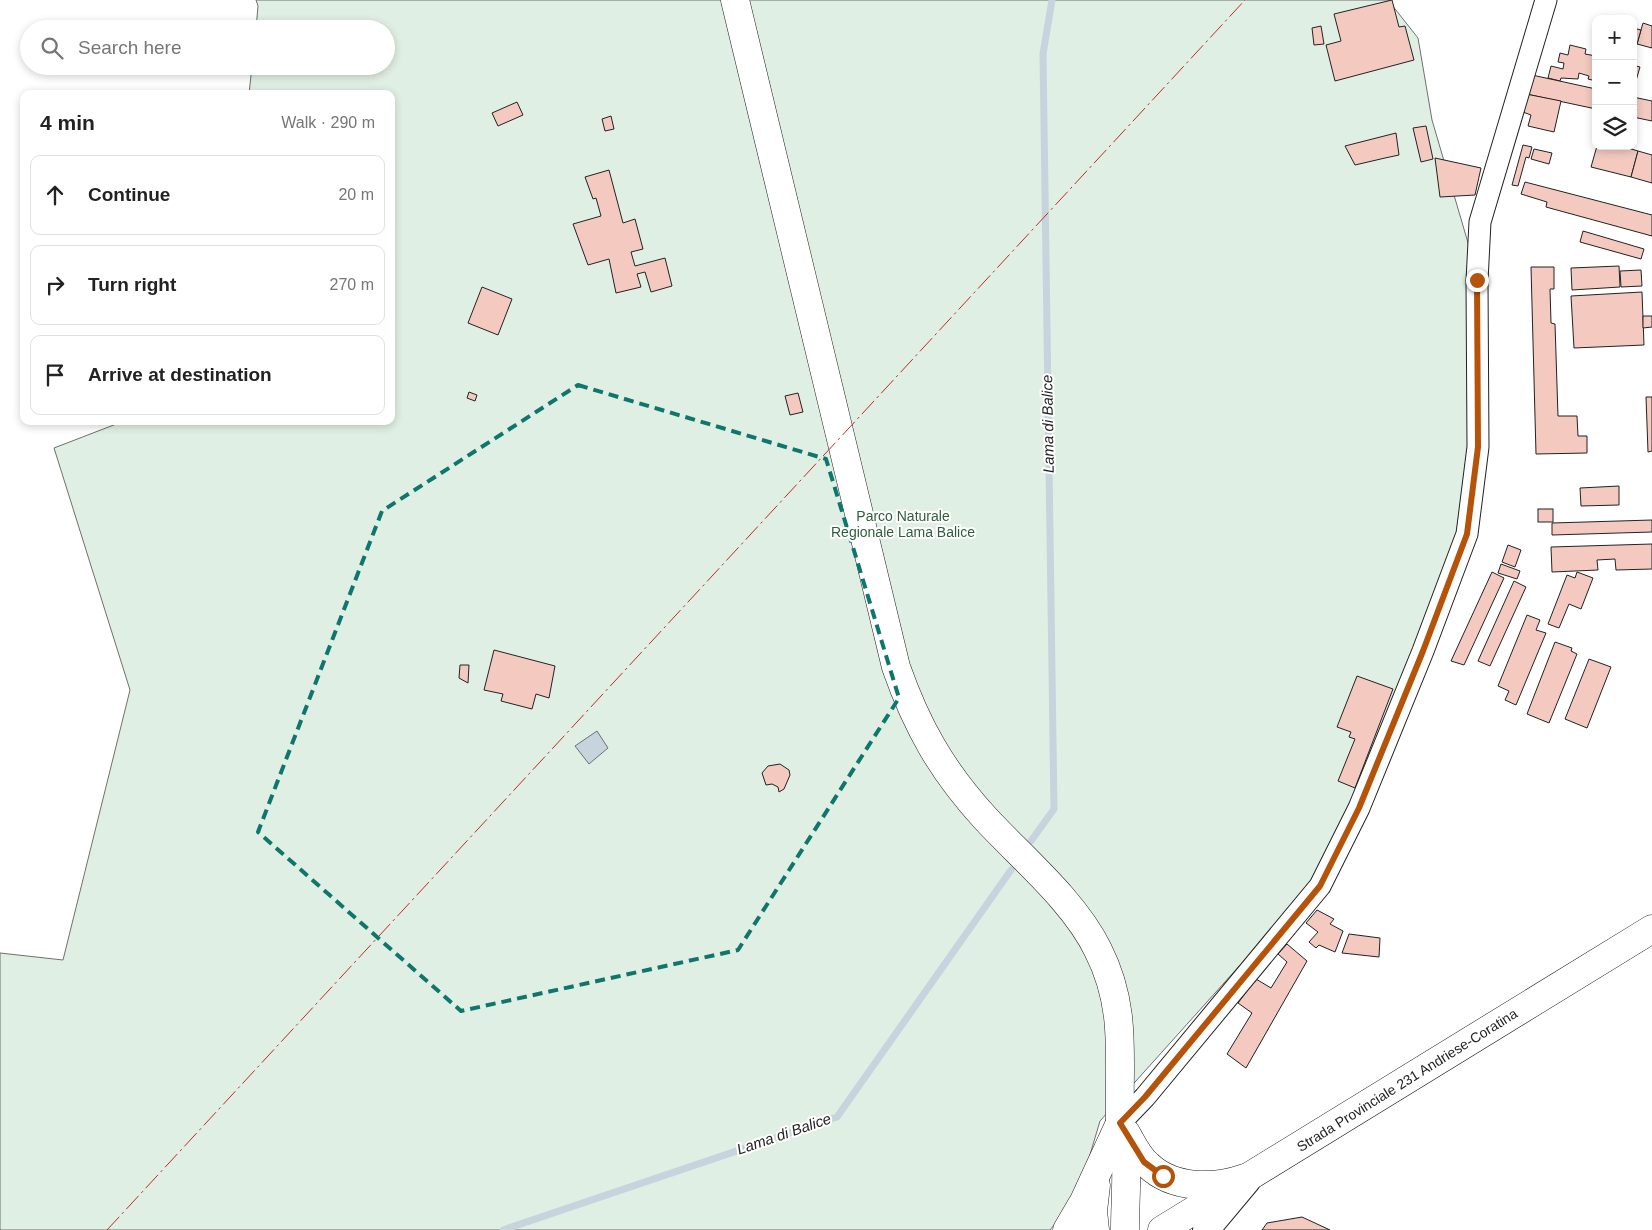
<!DOCTYPE html>
<meta charset="utf-8">
<style>
:root{--surface:#fff;--page:#f2f2f2;--text:#222;--muted:#767676;--line:#e0e0e0}
body{margin:0;font-family:Arial,sans-serif;background:var(--page);color:var(--text)}
.controls{position:absolute;right:15px;top:15px;display:grid;overflow:hidden;border-radius:10px;box-shadow:0 2px 8px #0003}
.controls button{width:45px;height:45px;display:grid;place-items:center;padding:0;border:0;border-bottom:1px solid var(--line);background:var(--surface);color:var(--text);font:25px sans-serif}
.stop{position:absolute;width:15px;height:15px;margin:-11px;border:4px solid #b45309;border-radius:50%;background:#fff}
.stop.end{background:#b45309;border-color:#fff;box-shadow:0 1px 5px #0008}
.list{margin:0;padding:0;list-style:none}
h2{display:flex;justify-content:space-between;align-items:center;height:65px;margin:0;padding:0 20px;font-size:21px}
h2 small{font-size:16px;font-weight:400;color:var(--muted)}
.list li{display:grid;grid-template-columns:32px 1fr auto;gap:15px;align-items:center;box-sizing:border-box;height:80px;margin:0 10px 10px;padding:0 10px;border:1px solid var(--line);border-radius:10px}
.list b{display:block;font-size:19px;white-space:nowrap}
.list em{font-size:16px;font-style:normal;color:var(--muted)}
.icon{flex:none;width:28px;height:28px;fill:none;stroke:currentColor;stroke-width:2;stroke-linecap:round;stroke-linejoin:round}
.map{position:relative;flex:none;width:1652px;height:1230px;overflow:hidden}
.search{position:absolute;background:var(--surface);box-shadow:0 2px 8px #0003;left:20px;top:20px;width:375px;height:55px;display:flex;align-items:center;gap:12px;box-sizing:border-box;padding:0 18px;border-radius:28px;color:var(--muted);font-size:19px}
.panel{position:absolute;background:var(--surface);box-shadow:0 2px 8px #0003;left:20px;top:90px;width:375px;height:335px;border-radius:10px}
.map>svg:first-child{display:block}
.green{fill:#e0efe3;stroke:#6f6f6f}
.water{fill:#c7d3dd;stroke:#6f6f6f}
.lines{fill:none;stroke-linecap:round;stroke-linejoin:round}
.stream{stroke:#c7d3dd;stroke-width:7}
.building{fill:#f3c9c0;stroke:#222}
.minor-casing{stroke:#222;stroke-width:23}
.tertiary-casing{stroke:#222;stroke-width:28}
.secondary-casing{stroke:#222;stroke-width:29}
.primary-casing{stroke:#222;stroke-width:29}
.minor{stroke:#fff;stroke-width:21}
.tertiary{stroke:#fff;stroke-width:26}
.secondary{stroke:#fff;stroke-width:28}
.primary{stroke:#fff;stroke-width:28}
.power{stroke:#c62828;stroke-width:1;stroke-dasharray:18 4 2.5 4;stroke-linecap:butt}
.route{stroke:#b45309;stroke-width:6}
.marked{fill:none;stroke:#0f766e;stroke-width:4;stroke-dasharray:10 6;stroke-linejoin:round}
.labels{text-anchor:middle;stroke-width:4;stroke-linejoin:round;paint-order:stroke}
.park-label{font-size:14px;fill:#2f5e38;stroke:#fff}
.street-label{font-size:14px;fill:#222;stroke:#fff}
.water-label{font-size:15px;font-style:italic;fill:#222;stroke:#fff}
</style>
<div class="map">
<svg width="1652" height="1230" viewBox="0 0 1652 1230">
<rect width="100%" height="100%" fill="#fff"/>
<!-- green -->
<polygon class="green" points="256,0 1388,0 1418,38 1432,120 1471,253 1480,490 1330,865 1100,1121 1078,1195 1050,1230 0,1230 0,953 63,960 130,690 54,448 124,421 391,421 391,94 249,94 252,66 386,66 386,29 256,29 258,6"/>
<!-- water -->
<polygon class="water" points="597,731 608,748 589,764 575,746"/>
<g class="lines">
<!-- stream -->
<g class="stream">
<polyline points="1031,841 1054,809 1043,54 1052,0"/>
<polyline points="503,1230 837,1117 1011,870"/>
</g>
</g>
<!-- building -->
<g class="building">
<polygon points="1392,0 1399,27 1405,26 1414,60 1335,81 1326,45 1341,41 1334,14"/>
<polygon points="1643,23 1652,26 1652,48 1637,44"/>
<polygon points="1321,26 1324,44 1314,45 1312,28"/>
<polygon points="1633,28 1641,30 1637,44 1633,43"/>
<polygon points="1570,45 1586,49 1585,54 1596,56 1596,81 1588,79 1589,76 1579,73 1578,79 1561,78 1560,81 1548,78 1551,66 1563,69 1564,63 1558,62 1560,53 1568,55"/>
<polygon points="1633,65 1640,67 1633,91"/>
<polygon points="1532,75 1596,89 1596,109 1526,94"/>
<polygon points="1526,94 1561,101 1554,132 1528,126 1531,115 1520,111"/>
<polygon points="1633,97 1652,101 1652,121 1633,117"/>
<polygon points="517,102 523,115 498,126 492,113"/>
<polygon points="611,116 614,129 605,131 602,119"/>
<polygon points="1426,126 1433,159 1421,162 1413,128"/>
<polygon points="1396,133 1399,155 1385,158 1355,165 1345,146"/>
<polygon points="1523,145 1532,147 1529,158 1526,157 1518,186 1512,185"/>
<polygon points="1597,146 1628,146 1628,148 1638,151 1631,177 1591,167"/>
<polygon points="1534,149 1552,153 1549,164 1531,159"/>
<polygon points="1638,151 1652,155 1652,183 1631,177"/>
<polygon points="1435,158 1481,168 1475,195 1440,197"/>
<polygon points="609,170 623,223 635,219 643,249 631,252 635,266 665,258 672,286 651,292 645,272 637,274 641,287 616,293 609,259 588,265 573,224 601,216 596,198 593,199 585,177"/>
<polygon points="1525,182 1652,215 1652,236 1546,207 1547,202 1521,194"/>
<polygon points="1583,231 1644,249 1641,259 1580,242"/>
<polygon points="1619,266 1620,287 1572,290 1571,268"/>
<polygon points="1531,267 1554,267 1554,289 1550,289 1551,323 1555,324 1558,416 1577,416 1578,436 1587,436 1587,453 1536,454"/>
<polygon points="1641,270 1642,286 1621,287 1620,271"/>
<polygon points="482,287 512,299 498,335 468,323"/>
<polygon points="1642,292 1644,345 1574,348 1571,296"/>
<polygon points="1643,316 1652,316 1652,327 1643,328"/>
<polygon points="469,392 477,395 475,401 467,398"/>
<polygon points="798,393 803,412 790,415 785,396"/>
<polygon points="1646,397 1652,397 1652,451 1648,452"/>
<polygon points="1619,486 1619,505 1581,506 1580,488"/>
<rect x="1538" y="509" width="15" height="13"/>
<polygon points="1652,520 1652,532 1552,535 1552,523"/>
<polygon points="1652,544 1652,569 1616,570 1615,559 1597,560 1598,570 1552,572 1551,547"/>
<polygon points="1508,545 1521,550 1515,567 1502,562"/>
<polygon points="1501,564 1520,571 1517,579 1498,573"/>
<polygon points="1492,572 1504,578 1464,665 1451,661"/>
<polygon points="1577,572 1593,578 1581,609 1569,604 1559,628 1548,624 1567,575 1575,578"/>
<polygon points="1514,581 1526,587 1490,666 1478,661"/>
<polygon points="1527,615 1540,620 1536,630 1546,633 1516,705 1505,700 1509,691 1498,686"/>
<polygon points="1555,642 1572,648 1571,651 1577,654 1549,723 1527,714"/>
<polygon points="494,650 555,666 549,698 536,694 532,709 501,701 503,694 484,690"/>
<polygon points="1589,659 1611,667 1587,728 1565,719"/>
<polygon points="460,665 469,665 468,683 459,678"/>
<polygon points="1357,676 1393,689 1355,788 1338,781 1355,739 1349,737 1351,732 1337,727"/>
<polygon points="780,764 789,770 790,775 784,789 779,792 778,787 772,784 766,785 762,773 768,766"/>
<polygon points="1317,910 1334,919 1330,924 1343,931 1335,952 1319,945 1316,948 1309,942 1318,932 1306,923"/>
<polygon points="1349,934 1380,938 1379,957 1342,953"/>
<polygon points="1287,944 1307,961 1246,1068 1227,1054 1252,1013 1238,1003 1256,979 1271,988 1287,962 1278,954"/>
<polygon points="1302,1217 1330,1230 1262,1230 1267,1223"/>
</g>
<g class="lines">
<defs>
<polyline id="minor" points="1120,1123 1145,1097 1320,886 1359,808 1423,651 1467,534 1478,447 1477,281 1480,222 1546,0"/>
<polyline id="tertiary" points="1206,1230 1247,1181"/>
<g id="secondary">
<path d="M735,0L896,667C917,727 942,771 985,818C1023,859 1074,901 1098,950C1128,1009 1118,1059 1120,1121C1120,1133 1125,1146 1126,1158C1127,1182 1125,1206 1125,1230"/>
<path d="M1126,1133C1132,1143 1138,1157 1148,1165C1173,1189 1214,1189 1245,1178"/>
<polyline points="1067,1230 1084,1201 1120,1123"/>
<polyline points="1095,1230 1093,1211 1096,1185"/>
</g>
<polyline id="primary" points="1162,1230 1652,929"/>
</defs>
<!-- minor casing -->
<use href="#minor" class="minor-casing"/>
<!-- tertiary casing -->
<use href="#tertiary" class="tertiary-casing"/>
<!-- secondary casing -->
<use href="#secondary" class="secondary-casing"/>
<!-- primary casing -->
<use href="#primary" class="primary-casing"/>
<!-- minor -->
<use href="#minor" class="minor"/>
<!-- tertiary -->
<use href="#tertiary" class="tertiary"/>
<!-- secondary -->
<use href="#secondary" class="secondary"/>
<!-- primary -->
<use href="#primary" class="primary"/>
<!-- power -->
<polyline class="power" points="107,1230 1245,0"/>
</g>
<g class="lines">
<!-- route -->
<polyline class="route" points="1163,1176 1144,1162 1120,1123 1145,1097 1320,886 1359,808 1423,651 1467,534 1478,447 1477,280"/>
</g>
<!-- marked area -->
<path class="marked" d="M578,385L826,459L899,698L738,950L461,1011L258,832L382,511Z"/>
<g class="labels">
<!-- park labels -->
<g class="park-label">
<text x="903" y="521">Parco Naturale<tspan x="903" dy="16">Regionale Lama Balice</tspan></text>
</g>
<!-- street labels -->
<g class="street-label">
<text transform="translate(1407 1080) rotate(-32)" y="5">Strada Provinciale 231 Andriese-Coratina</text>
</g>
<!-- water labels -->
<g class="water-label">
<text transform="translate(1048 424) rotate(-91)" y="5">Lama di Balice</text>
<text transform="translate(784 1134) rotate(-19)" y="5">Lama di Balice</text>
</g>
</g>
</svg>
<div class="controls">
<button>+</button>
<button>−</button>
<button><svg class="icon" aria-label="layers" viewBox="0 0 24 24"><path d="M12 4l9 5-9 5-9-5zM3 14l9 5 9-5"/></svg></button>
</div>
<div class="stop" style="left:1163px;top:1176px"></div>
<div class="stop end" style="left:1477px;top:280px"></div>
<div class="search"><svg class="icon" aria-label="search" viewBox="0 0 24 24"><circle cx="10" cy="10" r="6"/><path d="M15 15l6 6"/></svg>Search here</div>
<section class="panel">
<h2>4 min<small>Walk · 290 m</small></h2>
<ul class="list">
<li><svg class="icon" aria-label="ahead" viewBox="0 0 24 24"><path d="M12 20V5M6 11l6-6 6 6"/></svg><div><b>Continue</b></div><em>20 m</em></li>
<li><svg class="icon" aria-label="right" viewBox="0 0 24 24"><path d="M7 20v-9h11M14 6l5 5-5 5"/></svg><div><b>Turn right</b></div><em>270 m</em></li>
<li><svg class="icon" aria-label="arrive" viewBox="0 0 24 24"><path d="M6 21V4h12l-3 4 3 4H6"/></svg><div><b>Arrive at destination</b></div></li>
</ul>
</section>
</div>
